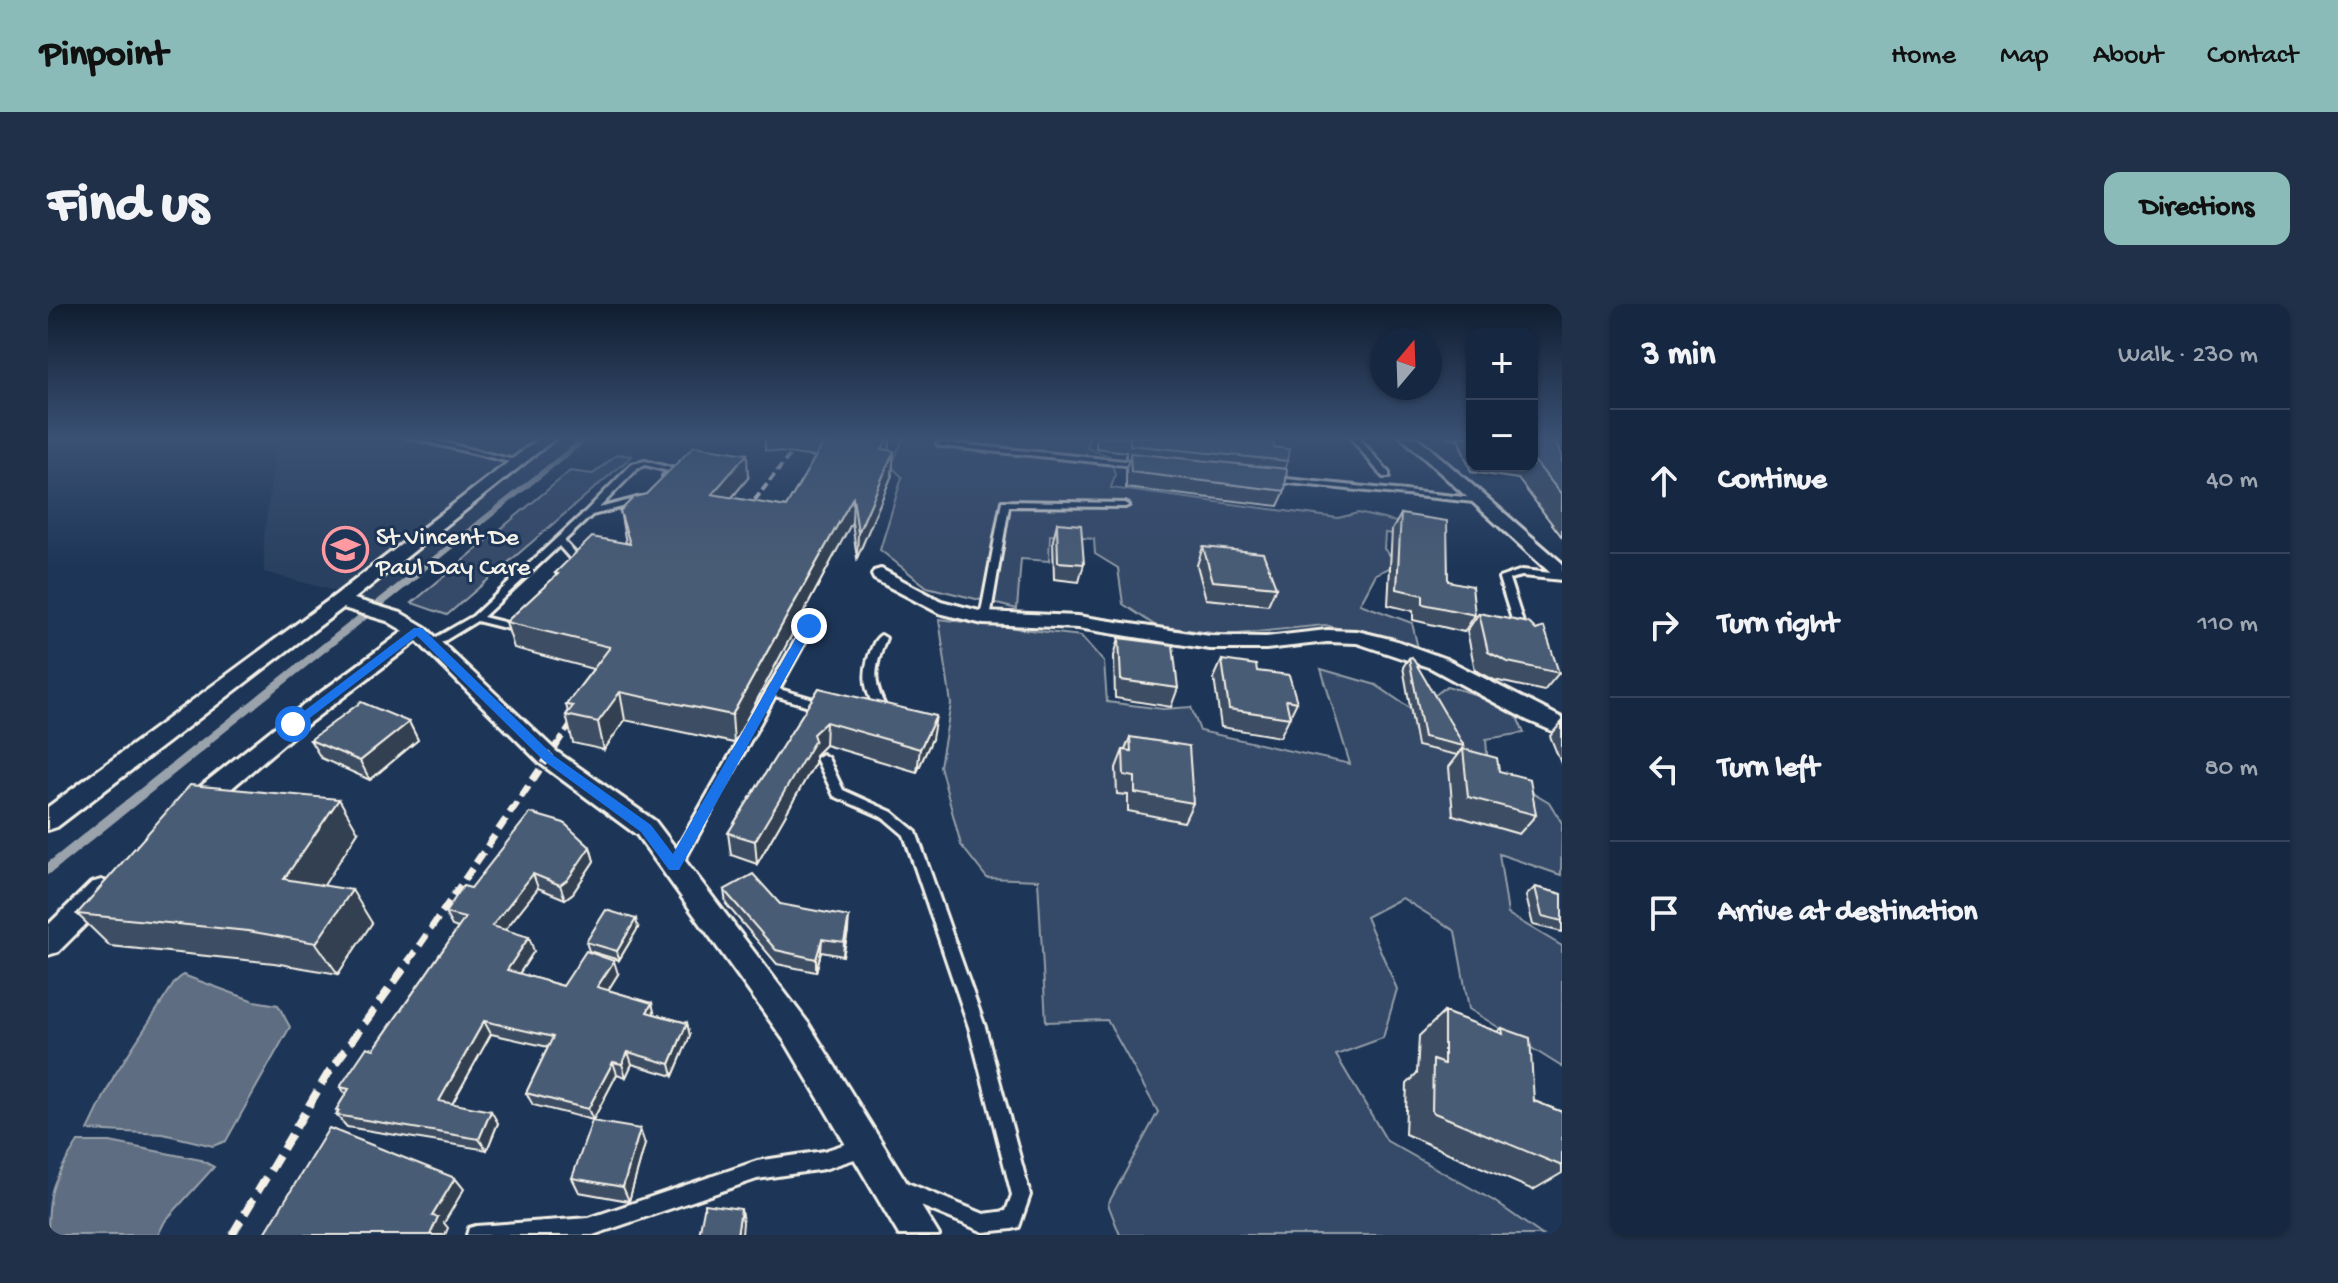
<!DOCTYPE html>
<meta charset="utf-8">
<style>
:root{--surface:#162841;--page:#1f3048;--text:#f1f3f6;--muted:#9ea6b1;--line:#35445a;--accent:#8bbbb9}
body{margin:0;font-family:"Gochi Hand",sans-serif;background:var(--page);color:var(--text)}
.controls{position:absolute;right:24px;top:24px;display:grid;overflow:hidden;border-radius:16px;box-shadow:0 2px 6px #0004}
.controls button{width:72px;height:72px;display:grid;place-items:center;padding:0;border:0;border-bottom:2px solid var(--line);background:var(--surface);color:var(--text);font:40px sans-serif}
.compass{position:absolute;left:1322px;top:24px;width:72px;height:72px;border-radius:50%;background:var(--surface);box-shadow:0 2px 6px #0004;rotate:19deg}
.stop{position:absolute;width:24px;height:24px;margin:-18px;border:6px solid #1a73e8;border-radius:50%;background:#fff}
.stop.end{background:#1a73e8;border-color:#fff;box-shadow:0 2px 8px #0008}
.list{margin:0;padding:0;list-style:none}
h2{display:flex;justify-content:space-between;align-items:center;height:104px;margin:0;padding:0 32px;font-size:34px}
h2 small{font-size:26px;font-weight:400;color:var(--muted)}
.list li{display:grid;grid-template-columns:52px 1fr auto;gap:24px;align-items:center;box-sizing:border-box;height:144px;padding:0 32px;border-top:2px solid var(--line)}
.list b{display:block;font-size:30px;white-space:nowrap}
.list em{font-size:26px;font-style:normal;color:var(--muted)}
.icon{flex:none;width:44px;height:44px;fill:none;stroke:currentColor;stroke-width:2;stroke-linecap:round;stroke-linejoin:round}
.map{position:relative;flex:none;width:1514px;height:931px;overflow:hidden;border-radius:16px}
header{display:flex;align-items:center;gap:48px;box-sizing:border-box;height:112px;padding:0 40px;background:var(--accent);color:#111}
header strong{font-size:38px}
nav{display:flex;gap:44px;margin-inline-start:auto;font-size:28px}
.intro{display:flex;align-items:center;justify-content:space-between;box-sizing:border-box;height:192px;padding:0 48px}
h1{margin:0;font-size:56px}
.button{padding:20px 36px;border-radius:16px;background:var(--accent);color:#111;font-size:28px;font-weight:700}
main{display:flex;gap:48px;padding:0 48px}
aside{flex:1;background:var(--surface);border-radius:16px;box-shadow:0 2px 6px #0004}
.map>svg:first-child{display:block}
.built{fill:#2a4060}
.green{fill:#354a67;stroke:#949ea8;stroke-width:2}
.water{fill:#5e6d82;stroke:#9aa2ab;stroke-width:2}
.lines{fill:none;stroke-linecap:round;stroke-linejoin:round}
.stream-far2{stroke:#9aa2ab;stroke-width:6}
.stream-far1{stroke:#9aa2ab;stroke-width:8}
.stream{stroke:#9aa2ab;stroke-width:10}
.lane-casing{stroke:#f4f1e8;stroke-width:6}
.street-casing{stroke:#f4f1e8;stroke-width:6}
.lane{fill:#1d3557;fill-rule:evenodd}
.street{fill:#1d3557;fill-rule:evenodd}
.rail-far3{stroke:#f4f1e8;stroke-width:4;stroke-dasharray:8 4;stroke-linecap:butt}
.rail-far2{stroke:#f4f1e8;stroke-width:5;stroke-dasharray:10 5;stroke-linecap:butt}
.rail-far1{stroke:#f4f1e8;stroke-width:7;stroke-dasharray:13 7;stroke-linecap:butt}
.rail{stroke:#f4f1e8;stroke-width:8;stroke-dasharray:17 8;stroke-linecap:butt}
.wall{fill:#3e4e64;stroke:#f4f1e8;stroke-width:2}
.shaded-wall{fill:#324051;stroke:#f4f1e8;stroke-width:2}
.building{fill:#485b74;stroke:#f4f1e8;stroke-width:2}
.route{fill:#1a73e8}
.labels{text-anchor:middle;stroke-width:6;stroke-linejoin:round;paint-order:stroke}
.far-poi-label{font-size:26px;fill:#f4f1e8;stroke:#1d3557;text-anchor:start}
</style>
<header>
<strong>Pinpoint</strong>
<nav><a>Home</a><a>Map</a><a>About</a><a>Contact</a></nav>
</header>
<div class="intro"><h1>Find us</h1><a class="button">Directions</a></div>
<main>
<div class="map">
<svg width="1514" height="931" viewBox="0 0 1514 931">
<rect width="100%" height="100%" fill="#1d3557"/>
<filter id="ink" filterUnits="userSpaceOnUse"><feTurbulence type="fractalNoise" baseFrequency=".0125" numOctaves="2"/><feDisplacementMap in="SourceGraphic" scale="16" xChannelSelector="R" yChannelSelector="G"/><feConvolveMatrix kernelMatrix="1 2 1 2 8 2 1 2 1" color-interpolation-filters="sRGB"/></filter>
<g filter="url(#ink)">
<!-- built -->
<polygon class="built" points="229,133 533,133 328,298 216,268 216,233"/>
<!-- green -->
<g class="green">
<polygon points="856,133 1042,133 1039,144 1062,152 1067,171 1063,184 1290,214 1310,209 1370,223 1375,234 1337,229 1336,245 1350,260 1328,270 1312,300 1364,319 1370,344 1277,321 1180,331 1108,322 1075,300 1070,264 1047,250 1046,235 1002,231 1001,257 973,255 969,305 879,283 832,246 854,173 843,162"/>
<polygon points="569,150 584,152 399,311 364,299 522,167 545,170"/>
<polygon points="891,315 1033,332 1056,358 1059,398 1115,405 1143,403 1152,427 1302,460 1273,365 1328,381 1366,407 1399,382 1423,389 1468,411 1476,429 1438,435 1440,462 1501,498 1514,519 1513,571 1451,550 1460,610 1514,642 1514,763 1421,705 1407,627 1354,594 1318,613 1349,685 1335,734 1288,751 1339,837 1446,897 1494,931 1072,931 1060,900 1110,808 1059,716 998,718 990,576 939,574 913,541 892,462 903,400"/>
</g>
<!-- water -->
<g class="water">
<polygon points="135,671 206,697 230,701 242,723 178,837 165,842 115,830 40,826 66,772 127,678"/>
<path d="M30,838H62L153,856L166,863L117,917L110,931H0C0,884 5,877 30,838Z"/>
</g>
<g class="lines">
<!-- stream-far2 -->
<polyline class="stream-far2" points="368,270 539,133"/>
<!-- stream-far1 -->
<polyline class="stream-far1" points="154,441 371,268"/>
<!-- stream -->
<polyline class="stream" points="0,565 157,439"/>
<defs>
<g id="lane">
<polygon points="359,133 373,133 474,158 470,160"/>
<polygon points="1302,133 1310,133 1341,169 1341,173 1335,173"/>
<polygon points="890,138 1096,159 1100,161 1096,163 893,142 889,140"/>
<polygon points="597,157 630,166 619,174 615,172 620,167 597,161 590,164 551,204 594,193 597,193 597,197 544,211 516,237 537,260 532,265 526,265 524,263 527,260 511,242 435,313 467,321 476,320 476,324 469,327 429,317 388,342 380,342 380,338 425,312 538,207 584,160"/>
<polygon points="1219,173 1436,195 1440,197 1436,199 1222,177 1219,177"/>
<polygon points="954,197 1077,199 1081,201 1077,203 961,202 942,314 937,317 932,314"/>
<polygon points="1474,266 1514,270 1514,276 1474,272 1461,275 1479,331 1474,334 1469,331 1451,274"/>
<polygon points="761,319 766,322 731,385 779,399 781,402 775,406 727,392 631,566 626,567 621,566 619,562 621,558 756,322"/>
<path d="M833,331L838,334C825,367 824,380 842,411L836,415L832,414C818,389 812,374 823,346C826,339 827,335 833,331Z"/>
<polygon points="774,450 780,454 795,486 844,508 868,528 937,723 982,891 971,923 964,925 936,928 846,891 843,885 846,879 852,876 936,910 958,907 964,891 921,723 856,531 836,514 786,492 768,454"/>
<polygon points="816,834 822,837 825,843 822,849 816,852 776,865 709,875 545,931 419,931 421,924 428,922 541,914 709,857 776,847"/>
</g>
<g id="street">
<polygon points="493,133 509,133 306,295 353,309 377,323 509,448 607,517 760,719 891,931 851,931 738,739 589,531 493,460 369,337 253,425 151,512 142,514 133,512 129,505 133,498 237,415 356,327 339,317 295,304 9,523 0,526 0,503 285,293"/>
<polygon points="1353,133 1369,133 1514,259 1514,275 1507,273"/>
<polygon points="833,265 893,297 935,308 1030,312 1162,332 1218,333 1279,326 1309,327 1346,336 1398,355 1514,414 1514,431 1479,416 1383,364 1309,339 1279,338 1218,345 1162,345 1030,324 935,320 891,309 826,275 824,271 826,267"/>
<polygon points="53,576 63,579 67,587 63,595 10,648 0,651 0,621 43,579"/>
</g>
</defs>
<!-- lane casing -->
<use href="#lane" class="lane-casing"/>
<!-- street casing -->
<use href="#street" class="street-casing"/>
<!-- lane -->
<use href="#lane" class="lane"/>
<!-- street -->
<use href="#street" class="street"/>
<!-- rail-far3 -->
<polyline class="rail-far3" points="692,215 756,133"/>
<!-- rail-far2 -->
<polyline class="rail-far2" points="509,441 533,405"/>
<!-- rail-far1 -->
<polyline class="rail-far1" points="360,658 510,439"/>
<!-- rail -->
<polyline class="rail" points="184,931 279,771 362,656"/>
</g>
<!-- wall -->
<g class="wall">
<polygon points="717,133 842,133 841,146 844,171 809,254 804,218 686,439 577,416 556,446 525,439 518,411 520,408 518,401 545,365 466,344 458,318 508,272 507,269 578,239 572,207 700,174 684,194 738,203 767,153 717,146"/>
<polygon points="1048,133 1220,133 1226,143 1240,157 1237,165 1237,187 1230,202 1078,184 1078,164 1081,155 1078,155 1078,148 1048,144"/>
<polygon points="1396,133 1424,133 1424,162 1484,162 1484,133 1514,152 1514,233 1470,175 1423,168 1410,135"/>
<polygon points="1353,210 1400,277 1427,311 1416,328 1365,316 1365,307 1340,301 1344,226"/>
<polygon points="1009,219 1036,260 1031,278 1006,275 1005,236"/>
<polygon points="1155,243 1228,283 1220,301 1158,295 1149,261"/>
<polygon points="1431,309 1488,326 1511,369 1496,387 1446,376 1427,366 1419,327"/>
<polygon points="1071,334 1130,384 1123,403 1067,394 1066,352"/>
<polygon points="1361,354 1416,442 1409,451 1369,442 1355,363"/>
<polygon points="1174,356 1249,398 1232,433 1173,423 1166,374"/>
<polygon points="771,384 884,435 869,468 777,441 767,451 767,459 709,560 683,551 680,529"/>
<polygon points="361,418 370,436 322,476 273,454 262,436"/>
<polygon points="1514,418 1514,462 1502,432"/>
<polygon points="1082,433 1145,499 1136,518 1080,507 1080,491 1069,490 1068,464 1075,446 1077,446"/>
<polygon points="1415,445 1451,467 1488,511 1471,530 1405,511 1401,463"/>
<polygon points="310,528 275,582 324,619 290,670 226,659 62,642 29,610"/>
<polygon points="542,543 546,557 525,589 517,595 490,584 457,626 486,647 471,670 515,682 570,670 560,686 604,699 606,710 639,719 642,732 625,772 584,760 578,773 569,770 545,816 485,801 478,789 500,743 443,730 404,800 450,819 439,846 299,823 288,811 290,808 288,806 298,790 292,783 326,745 410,624 404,622 397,609 423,584"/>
<polygon points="1487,583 1514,590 1514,628 1485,621 1478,592"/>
<polygon points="676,586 732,600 800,627 795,652 773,648 768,668 729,660 678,600"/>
<polygon points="590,624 571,656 541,647 538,638"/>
<polygon points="1396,708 1449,728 1454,724 1486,797 1514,808 1514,869 1485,886 1357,830 1359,780 1369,770 1371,732"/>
<polygon points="597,840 581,897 531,888 524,874"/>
</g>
<!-- shaded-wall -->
<g class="shaded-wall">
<polygon points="834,133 842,133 841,153 832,169"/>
<polygon points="846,147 844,171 809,254 810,229"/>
<polygon points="699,150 700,174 666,215 664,190"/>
<polygon points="805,193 804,218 686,439 684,411"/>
<polygon points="572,388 577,416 556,446 550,418"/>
<polygon points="888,412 884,435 869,468 872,445"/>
<polygon points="361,418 370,436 322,476 312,457"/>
<polygon points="778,418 777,441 767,451 767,459 709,560 707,537 765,430"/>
<polygon points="291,495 310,528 259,608 236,575"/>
<polygon points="542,543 546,557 525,589 517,595 512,581"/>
<polygon points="485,570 490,584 450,635 444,622"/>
<polygon points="304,586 324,619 290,670 268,639"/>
<polygon points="801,613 800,627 795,652 796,638"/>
<polygon points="588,615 590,624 571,656 569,647"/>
<polygon points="481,633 486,647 465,679 459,666"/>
<polygon points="774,635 773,648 768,668 768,655"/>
<polygon points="566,657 570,670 554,696 549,683"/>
<polygon points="604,699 607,712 599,708"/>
<polygon points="436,717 443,730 399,809 391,797"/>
<polygon points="639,719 642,732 625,772 622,760"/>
<polygon points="580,748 584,760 578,773 574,760"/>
<polygon points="565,758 569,770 545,816 540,805"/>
<polygon points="443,807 450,819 439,846 431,835"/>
<polygon points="592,825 597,840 581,897 575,883"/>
<polygon points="407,874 416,885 396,919 400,924 397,931 382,931 384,912"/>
<polygon points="693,905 695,918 694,931 689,931"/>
</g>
<!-- building -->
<g class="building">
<polygon points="779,133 841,133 834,145 846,147 810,229 805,193 684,411 572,388 550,418 518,411 525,402 518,401 562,343 458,318 510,270 507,269 544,233 582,240 572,207 586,193 598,190 646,142 699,150 664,190 738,203"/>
<polygon points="1073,133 1220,133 1220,135 1225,135 1226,143 1241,145 1240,157 1082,141 1082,134"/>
<polygon points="1484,133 1505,133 1514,152 1514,191 1484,154"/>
<polygon points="1082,149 1239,165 1237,187 1083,168"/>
<polygon points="1353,210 1399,217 1400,277 1424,282 1427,311 1375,300 1375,291 1349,285"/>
<polygon points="1009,219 1033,221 1036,260 1010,258"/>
<polygon points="1155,243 1215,249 1228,283 1165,277"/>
<polygon points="1431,309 1481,319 1488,326 1496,323 1511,369 1460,358 1440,348"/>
<polygon points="1071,334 1125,341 1130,384 1073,376"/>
<polygon points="1364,353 1416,442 1376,433 1361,354"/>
<polygon points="1174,356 1208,361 1209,367 1241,371 1249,398 1238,396 1242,414 1181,405"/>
<polygon points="771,384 888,412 872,445 778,418 765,430 767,436 707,537 680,529"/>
<polygon points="313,398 361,418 312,457 262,436"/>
<polygon points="1082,433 1141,442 1145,499 1087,489 1087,473 1076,471 1075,446 1083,447"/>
<polygon points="1415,445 1449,454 1451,467 1482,475 1488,511 1420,493"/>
<polygon points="142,481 291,495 236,575 304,586 268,639 200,627 29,610"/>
<polygon points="482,509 516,519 542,543 520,575 512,581 485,570 444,622 481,633 459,666 515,682 538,647 566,657 549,683 604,699 599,708 639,719 622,760 580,748 574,760 565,758 540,805 478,789 505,733 436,717 391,797 443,807 431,835 288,811 291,807 288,806 301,785 292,783 319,743 326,745 417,614 397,609 415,582 423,584"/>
<polygon points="705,570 732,600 801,613 796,638 774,635 768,655 728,646 676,586"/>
<polygon points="1487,583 1514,590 1514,617 1494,612"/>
<polygon points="558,606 588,615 569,647 538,638"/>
<polygon points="1396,708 1455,730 1454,724 1482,734 1486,797 1514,808 1514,862 1384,808 1385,756 1396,760"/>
<polygon points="544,817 592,825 575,883 524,874"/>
<polygon points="281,824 407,874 384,912 390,913 382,931 216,931"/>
<polygon points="657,900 693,905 689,931 651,931"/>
</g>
</g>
<!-- sky -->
<linearGradient id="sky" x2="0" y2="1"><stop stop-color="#101d30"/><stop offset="0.51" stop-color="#3a5174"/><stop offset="1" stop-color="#3a5174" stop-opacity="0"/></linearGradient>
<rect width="1514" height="263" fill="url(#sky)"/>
<!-- route -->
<polygon class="route" points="761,319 766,322 631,566 621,566 593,528 496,457 369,332 250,423 239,420 366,324 374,324 505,451 603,521 625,550 755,322"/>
<!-- icons -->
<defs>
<symbol id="school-ring" viewBox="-11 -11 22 22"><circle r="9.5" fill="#1d3557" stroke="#ff9aa2" stroke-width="1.5"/><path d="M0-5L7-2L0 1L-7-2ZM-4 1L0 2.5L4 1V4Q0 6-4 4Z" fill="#ff9aa2"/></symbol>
</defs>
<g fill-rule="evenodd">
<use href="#school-ring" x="272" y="220" width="51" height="51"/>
</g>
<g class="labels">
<!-- far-poi labels -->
<g class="far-poi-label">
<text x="328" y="240">St Vincent De<tspan x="328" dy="30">Paul Day Care</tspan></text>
</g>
</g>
</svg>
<div class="controls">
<button>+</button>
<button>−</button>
</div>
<svg class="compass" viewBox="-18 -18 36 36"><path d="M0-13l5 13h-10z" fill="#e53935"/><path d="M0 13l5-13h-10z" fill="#9ea6b1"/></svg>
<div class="stop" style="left:245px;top:420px"></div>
<div class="stop end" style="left:761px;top:322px"></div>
</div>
<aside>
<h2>3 min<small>Walk · 230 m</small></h2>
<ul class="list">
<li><svg class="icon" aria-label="ahead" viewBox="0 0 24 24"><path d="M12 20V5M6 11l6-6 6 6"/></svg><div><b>Continue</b></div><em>40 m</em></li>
<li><svg class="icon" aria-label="right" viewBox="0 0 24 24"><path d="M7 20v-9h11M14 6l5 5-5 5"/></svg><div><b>Turn right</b></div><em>110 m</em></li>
<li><svg class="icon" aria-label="left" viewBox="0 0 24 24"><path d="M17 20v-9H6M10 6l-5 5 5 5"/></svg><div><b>Turn left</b></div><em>80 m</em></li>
<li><svg class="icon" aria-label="arrive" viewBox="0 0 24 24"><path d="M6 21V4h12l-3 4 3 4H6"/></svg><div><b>Arrive at destination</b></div></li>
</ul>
</aside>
</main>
